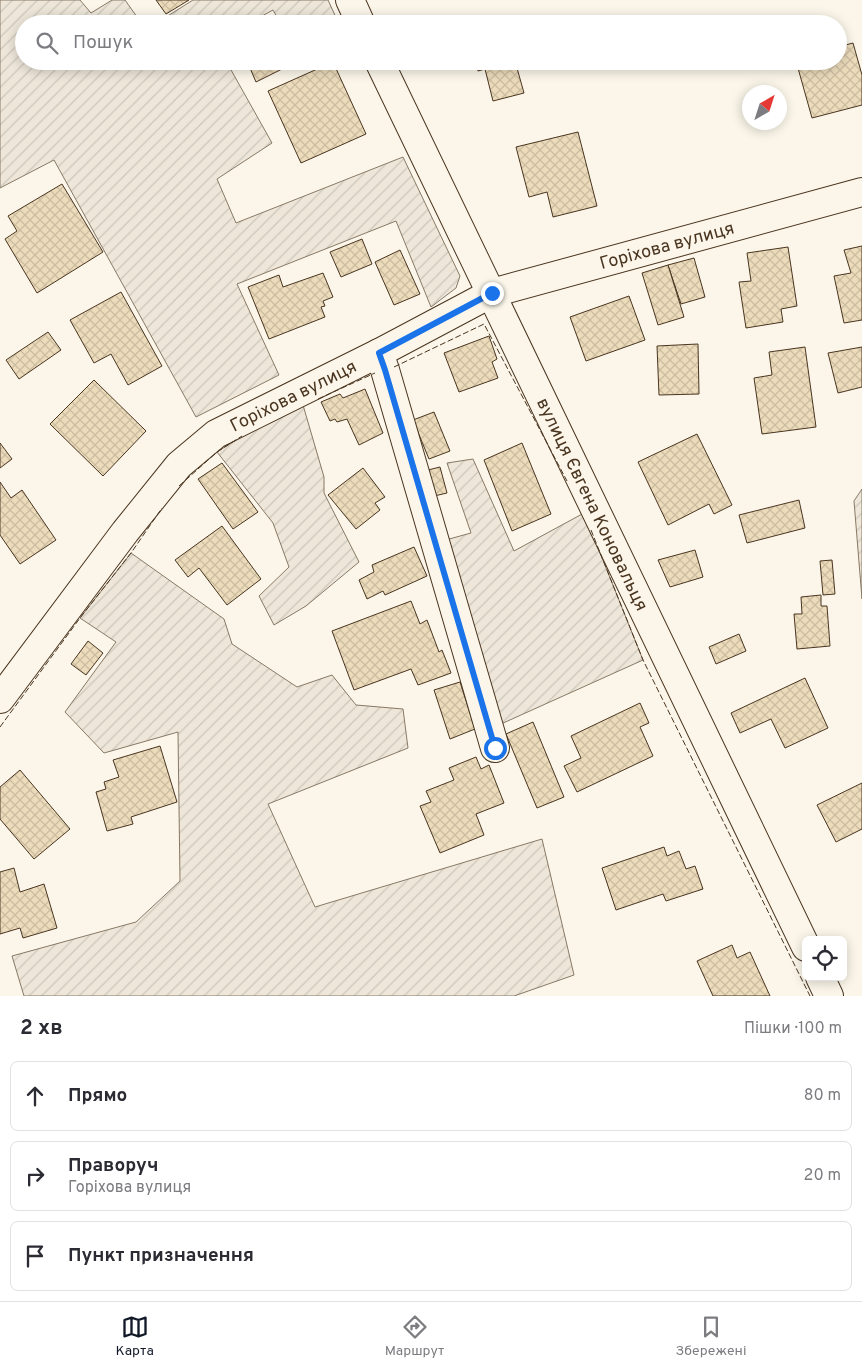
<!DOCTYPE html>
<html lang="uk">
<meta charset="utf-8">
<style>
:root{--surface:#fff;--page:#f2f2f3;--text:#2b2b33;--muted:#7c7c81;--line:#e1e1e2;--accent:#111827}
body{margin:0;font-family:Overpass,sans-serif;background:var(--page);color:var(--text)}
.controls{position:absolute;right:15px;bottom:15px;display:grid;overflow:hidden;border-radius:8px;box-shadow:0 2px 12px #0003}
.controls button{width:45px;height:45px;display:grid;place-items:center;padding:0;border:0;border-bottom:1px solid var(--line);background:var(--surface);color:var(--text);font:25px sans-serif}
.compass{position:absolute;left:742px;top:85px;width:45px;height:45px;border-radius:50%;background:var(--surface);box-shadow:0 2px 12px #0003;rotate:39deg}
.stop{position:absolute;width:15px;height:15px;margin:-11px;border:4px solid #1a73e8;border-radius:50%;background:#fff}
.stop.end{background:#1a73e8;border-color:#fff;box-shadow:0 1px 5px #0008}
.list{margin:0;padding:0;list-style:none}
h2{display:flex;justify-content:space-between;align-items:center;height:65px;margin:0;padding:0 20px;font-size:21px}
h2 small{font-size:16px;font-weight:400;color:var(--muted)}
.list li{display:grid;grid-template-columns:32px 1fr auto;gap:15px;align-items:center;box-sizing:border-box;height:70px;margin:0 10px 10px;padding:0 10px;border:1px solid var(--line);border-radius:8px}
.list b{display:block;font-size:19px;white-space:nowrap}
.list p{margin:0;font-size:16px;white-space:nowrap;color:var(--muted)}
.list em{font-size:16px;font-style:normal;color:var(--muted)}
.icon{flex:none;width:28px;height:28px;fill:none;stroke:currentColor;stroke-width:2;stroke-linecap:round;stroke-linejoin:round}
.map{position:relative;flex:none;width:862px;height:996px;overflow:hidden}
.search{position:absolute;background:var(--surface);box-shadow:0 2px 12px #0003;left:15px;right:15px;top:15px;height:55px;display:flex;align-items:center;gap:12px;box-sizing:border-box;padding:0 18px;border-radius:28px;color:var(--muted);font-size:19px}
.sheet{height:305px;background:var(--surface)}
nav{display:flex;justify-content:space-around;align-items:center;box-sizing:border-box;height:70px;border-top:1px solid var(--line);background:var(--surface);font-size:14px;color:var(--muted)}
nav a{display:grid;justify-items:center;gap:2px}
nav .on{color:var(--accent)}
.map>svg:first-child{display:block}
.garden{fill:url(#garden-furrows);stroke:#887966}
.building{fill:url(#building-cross-hatch);stroke:#4a3520}
.lines{fill:none;stroke-linecap:round;stroke-linejoin:round}
.minor-casing{stroke:#4a3520;stroke-width:30}
.minor{stroke:#fbf6e9;stroke-width:28}
.fence{stroke:#4a3520;stroke-width:1;stroke-dasharray:6 2.5;stroke-linecap:butt}
.route{stroke:#1a73e8;stroke-width:6}
.labels{text-anchor:middle;stroke-width:4;stroke-linejoin:round;paint-order:stroke}
.street-label{font-size:18px;fill:#4a3520;stroke:#fbf6e9}
</style>
<div class="map">
<svg width="862" height="996" viewBox="0 0 862 996">
<defs>
<pattern id="garden-furrows" width="10" height="10" patternUnits="userSpaceOnUse" patternTransform="scale(1.25)"><rect width="10" height="10" fill="#ede6d9"/><path d="M-1 1l2-2M0 10L10 0M9 11l2-2" fill="none" stroke="#cdc6ba"/></pattern>
<pattern id="building-cross-hatch" width="8" height="8" patternUnits="userSpaceOnUse" patternTransform="scale(1.25)"><rect width="8" height="8" fill="#ecdcbc"/><path d="M0 0l8 8M0 8l8-8" fill="none" stroke="#ccbda1"/></pattern>
</defs>
<rect width="100%" height="100%" fill="#fbf6e9"/>
<!-- garden -->
<g class="garden">
<polygon points="0,0 80,0 91,13 112,0 125,0 142,24 24,24 24,61 226,61 272,143 217,179 236,223 403,157 460,276 456,288 431,307 396,221 237,284 279,375 196,417 54,160 0,188"/>
<polygon points="193,0 328,0 339,24 281,24 273,10 247,24 155,24"/>
<polygon points="303,405 324,477 324,493 359,562 306,606 274,625 259,596 289,567 273,523 217,452 247,433"/>
<polygon points="473,459 514,551 584,513 643,660 501,724 442,541 471,533 447,463"/>
<polygon points="862,489 862,599 854,501"/>
<polygon points="131,553 224,619 232,644 297,687 332,675 356,705 403,709 408,748 268,804 315,907 542,839 574,975 514,996 24,996 12,956 136,922 180,881 178,732 104,753 65,712 116,642 80,618"/>
</g>
<!-- building -->
<g class="building">
<polygon points="156,0 189,0 166,14"/>
<polygon points="853,43 862,75 862,105 812,118 796,61 838,61 838,47"/>
<polygon points="247,61 290,61 292,64 256,82"/>
<polygon points="475,61 515,61 524,93 493,101 485,69 478,71"/>
<polygon points="333,62 366,134 301,163 268,91"/>
<polygon points="578,132 597,206 553,217 547,192 529,197 516,147"/>
<polygon points="62,184 103,252 37,293 5,239 17,231 8,216"/>
<polygon points="362,239 372,264 341,277 330,252"/>
<polygon points="862,246 862,320 844,323 834,276 851,273 844,250"/>
<polygon points="788,247 797,306 781,309 783,322 746,328 739,282 751,281 747,253"/>
<polygon points="400,250 420,294 394,305 375,262"/>
<polygon points="694,258 705,297 681,304 668,265"/>
<polygon points="668,265 684,317 658,325 642,273"/>
<polygon points="323,273 333,297 323,301 325,306 321,307 325,317 269,339 248,287 279,275 283,287"/>
<polygon points="121,292 162,366 128,385 111,354 94,363 70,320"/>
<polygon points="629,296 645,340 586,361 570,317"/>
<polygon points="48,332 61,350 19,379 6,360"/>
<polygon points="489,336 497,359 492,362 498,378 459,392 444,353"/>
<polygon points="698,344 699,394 659,395 657,346"/>
<polygon points="805,347 816,427 762,434 754,378 772,375 769,352"/>
<polygon points="862,347 862,387 838,393 828,353"/>
<polygon points="94,380 146,431 103,476 50,424"/>
<polygon points="365,389 383,433 359,445 347,419 337,422 335,419 330,421 321,402 340,394 343,398"/>
<polygon points="434,412 450,451 429,459 413,420"/>
<polygon points="697,434 732,505 714,514 709,504 668,525 638,462"/>
<polygon points="0,443 12,459 0,468"/>
<polygon points="522,443 551,514 512,531 484,460"/>
<polygon points="222,463 258,512 233,529 198,479"/>
<polygon points="440,467 447,493 430,497 424,471"/>
<polygon points="363,468 385,497 375,503 380,510 356,529 328,495"/>
<polygon points="0,482 11,498 22,490 56,540 20,564 0,535"/>
<polygon points="799,500 805,528 747,543 739,515"/>
<polygon points="222,526 261,579 227,605 199,568 188,577 175,560"/>
<polygon points="414,547 427,576 385,595 383,591 367,599 359,580 374,572 372,565"/>
<polygon points="695,550 703,577 670,587 658,560"/>
<polygon points="832,560 835,594 823,595 820,561"/>
<polygon points="821,595 821,606 827,606 830,646 797,649 794,614 802,614 801,597"/>
<polygon points="411,601 420,624 427,620 439,652 442,650 451,673 418,685 411,669 354,690 332,631"/>
<polygon points="739,634 746,651 716,664 709,647"/>
<polygon points="88,641 103,653 86,675 71,664"/>
<polygon points="805,678 828,728 785,748 771,719 740,733 731,713"/>
<polygon points="460,682 475,729 450,739 434,690"/>
<polygon points="640,703 649,723 640,727 653,756 577,792 564,766 581,758 571,736"/>
<polygon points="533,722 564,797 537,808 506,734"/>
<polygon points="160,746 177,802 131,817 133,824 107,831 96,792 106,789 104,782 119,777 113,760"/>
<polygon points="476,757 481,769 489,765 504,803 476,814 484,835 440,853 420,806 431,802 426,791 454,780 449,768"/>
<polygon points="20,770 70,829 34,859 0,819 0,787"/>
<polygon points="862,783 862,829 836,842 817,805"/>
<polygon points="664,847 667,856 679,851 686,869 695,866 703,889 666,901 663,894 616,910 602,868"/>
<polygon points="14,868 20,892 44,884 57,928 23,938 20,928 0,934 0,872"/>
<polygon points="732,945 737,958 750,952 770,996 713,996 697,961"/>
</g>
<g class="lines">
<defs>
<g id="minor">
<polyline points="350,0 361,24"/>
<path id="s1" d="M379,61L806,947"/>
<polyline points="379,353 385,370 495,748"/>
<path id="s2" d="M0,699L125,532L179,465L216,434L379,353L492,293L862,192"/>
<polyline points="820,977 829,996"/>
</g>
</defs>
<!-- minor casing -->
<use href="#minor" class="minor-casing"/>
<!-- minor -->
<use href="#minor" class="minor"/>
<!-- fence -->
<g class="fence">
<polyline points="394,367 484,324 567,481"/>
<polyline points="318,399 375,373"/>
<polyline points="179,486 217,452 242,436"/>
<polyline points="591,530 643,660 810,996"/>
<polyline points="0,727 80,618 131,553 162,508"/>
</g>
</g>
<g class="lines">
<!-- route -->
<polyline class="route" points="492,293 379,353 385,370 495,748"/>
</g>
<g class="labels">
<!-- street labels -->
<g class="street-label">
<text dy="6" stroke="none"><textPath href="#s2" startOffset="834">Горіхова вулиця</textPath></text>
<text dy="6" stroke="none"><textPath href="#s2" startOffset="429">Горіхова вулиця</textPath></text>
<text dy="6" stroke="none"><textPath href="#s1" startOffset="492">вулиця Євгена Коновальця</textPath></text>
</g>
</g>
</svg>
<div class="controls">
<button><svg class="icon" aria-label="locate" viewBox="0 0 24 24"><circle cx="12" cy="12" r="6"/><path d="M12 2v4M12 18v4M2 12h4M18 12h4"/></svg></button>
</div>
<svg class="compass" viewBox="-18 -18 36 36"><path d="M0-13l5 13h-10z" fill="#e53935"/><path d="M0 13l5-13h-10z" fill="#7c7c81"/></svg>
<div class="stop" style="left:495px;top:748px"></div>
<div class="stop end" style="left:492px;top:293px"></div>
<div class="search"><svg class="icon" aria-label="search" viewBox="0 0 24 24"><circle cx="10" cy="10" r="6"/><path d="M15 15l6 6"/></svg>Пошук</div>
</div>
<section class="sheet">
<h2>2 хв<small>Пішки · 100 m</small></h2>
<ul class="list">
<li><svg class="icon" aria-label="ahead" viewBox="0 0 24 24"><path d="M12 20V5M6 11l6-6 6 6"/></svg><div><b>Прямо</b></div><em>80 m</em></li>
<li><svg class="icon" aria-label="right" viewBox="0 0 24 24"><path d="M7 20v-9h11M14 6l5 5-5 5"/></svg><div><b>Праворуч</b><p>Горіхова вулиця</p></div><em>20 m</em></li>
<li><svg class="icon" aria-label="arrive" viewBox="0 0 24 24"><path d="M6 21V4h12l-3 4 3 4H6"/></svg><div><b>Пункт призначення</b></div></li>
</ul>
</section>
<nav>
<a class="on"><svg class="icon" aria-label="map" viewBox="0 0 24 24"><path d="M3 6l6-2 6 2 6-2v14l-6 2-6-2-6 2zM9 4v14M15 6v14"/></svg>Карта</a>
<a><svg class="icon" aria-label="directions" viewBox="0 0 24 24"><path d="M12 3l9 9-9 9-9-9zM9 14v-3h6M13 9l2 2-2 2"/></svg>Маршрут</a>
<a><svg class="icon" aria-label="saved" viewBox="0 0 24 24"><path d="M7 4h10v16l-5-4-5 4z"/></svg>Збережені</a>
</nav>
